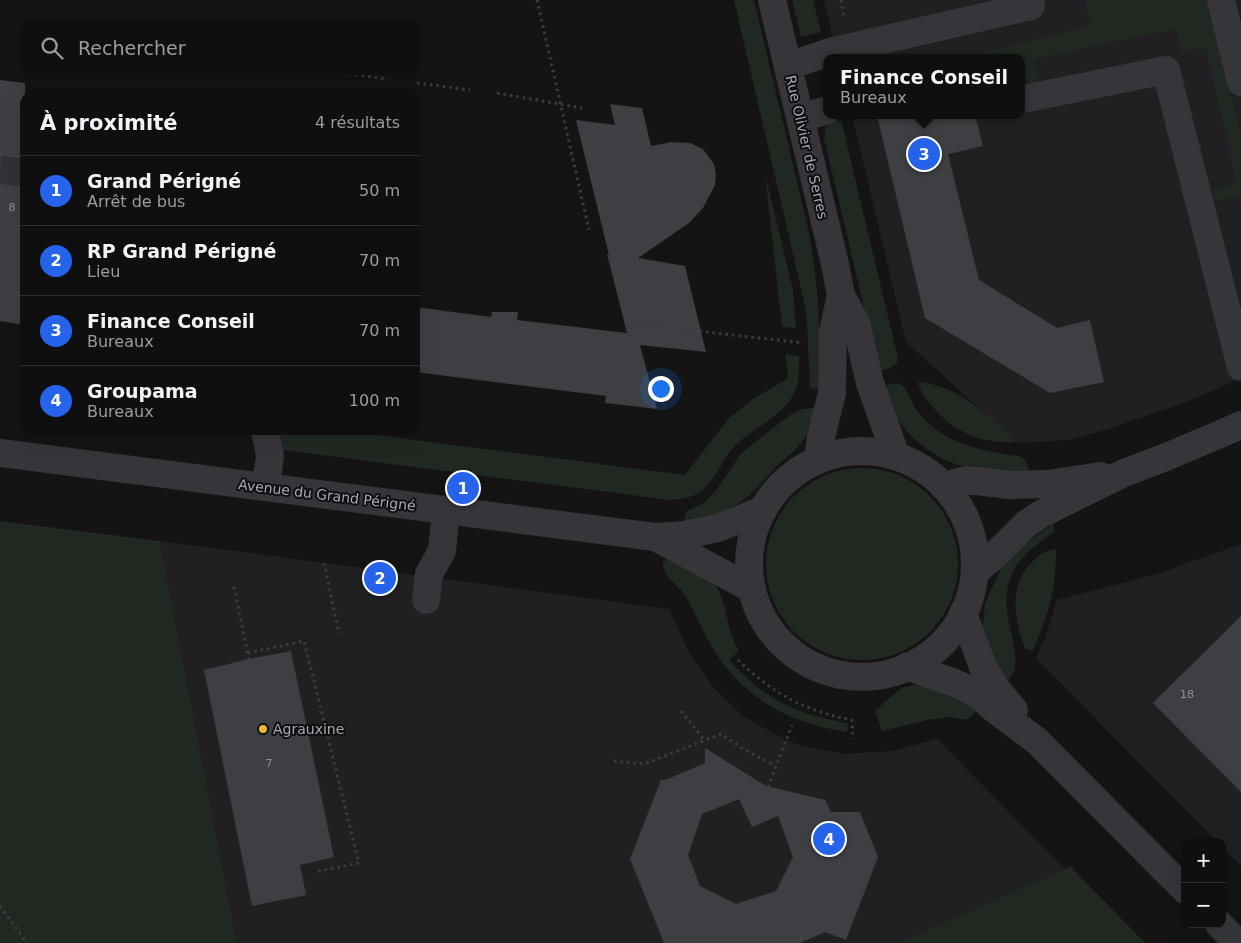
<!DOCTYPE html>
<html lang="fr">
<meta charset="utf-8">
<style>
:root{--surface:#0f0f10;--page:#1d1d1e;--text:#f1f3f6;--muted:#9b9c9f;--line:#2f2f30;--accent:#2563eb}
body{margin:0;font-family:"DejaVu Sans",sans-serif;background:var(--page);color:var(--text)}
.controls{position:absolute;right:15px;bottom:15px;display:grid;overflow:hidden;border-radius:10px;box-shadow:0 5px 20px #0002}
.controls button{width:45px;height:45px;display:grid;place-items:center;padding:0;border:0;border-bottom:1px solid var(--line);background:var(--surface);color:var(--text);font:25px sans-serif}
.you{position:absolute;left:660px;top:388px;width:18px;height:18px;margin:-12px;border:4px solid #fff;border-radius:50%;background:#1a73e8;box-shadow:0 0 0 8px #1a73e833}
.badge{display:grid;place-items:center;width:32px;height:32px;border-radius:50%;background:var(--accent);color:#fff;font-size:16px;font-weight:700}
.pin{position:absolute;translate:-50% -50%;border:2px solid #fff;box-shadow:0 1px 5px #0006}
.popup{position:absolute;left:823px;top:54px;width:202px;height:65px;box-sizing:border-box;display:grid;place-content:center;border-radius:10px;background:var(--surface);filter:drop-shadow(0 1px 4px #0005);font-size:16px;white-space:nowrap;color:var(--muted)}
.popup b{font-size:19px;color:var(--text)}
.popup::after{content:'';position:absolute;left:50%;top:100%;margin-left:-10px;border:10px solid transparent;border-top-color:var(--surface)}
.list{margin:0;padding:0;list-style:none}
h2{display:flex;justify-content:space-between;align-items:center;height:65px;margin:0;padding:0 20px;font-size:21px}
h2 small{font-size:16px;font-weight:400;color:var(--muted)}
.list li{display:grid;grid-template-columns:32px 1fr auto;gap:15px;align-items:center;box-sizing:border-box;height:70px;padding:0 20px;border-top:1px solid var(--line)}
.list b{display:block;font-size:19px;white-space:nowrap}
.list p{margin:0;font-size:16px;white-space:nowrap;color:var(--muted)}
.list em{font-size:16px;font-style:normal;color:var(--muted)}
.icon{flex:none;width:28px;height:28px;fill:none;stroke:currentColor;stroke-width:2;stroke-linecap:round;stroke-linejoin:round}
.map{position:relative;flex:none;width:1241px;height:943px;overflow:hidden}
.search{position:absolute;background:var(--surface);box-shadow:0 5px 20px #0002;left:20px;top:20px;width:400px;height:55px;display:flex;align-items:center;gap:12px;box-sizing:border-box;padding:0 18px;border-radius:15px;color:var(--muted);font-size:19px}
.panel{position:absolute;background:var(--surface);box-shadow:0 5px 20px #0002;left:20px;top:90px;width:400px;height:345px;border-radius:15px}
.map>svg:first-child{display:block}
.built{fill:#202022}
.green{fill:#202821}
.building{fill:#3e3f42;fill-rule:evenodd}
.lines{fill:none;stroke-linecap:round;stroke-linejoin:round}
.minor-tunnel{stroke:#313235;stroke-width:28;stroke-dasharray:28 14;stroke-linecap:butt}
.path{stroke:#3b3c41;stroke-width:3;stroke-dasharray:2.5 4;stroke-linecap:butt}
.minor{stroke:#35353a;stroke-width:28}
.poi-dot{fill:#eeb733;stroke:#0f0f10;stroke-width:2}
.labels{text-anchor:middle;stroke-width:4;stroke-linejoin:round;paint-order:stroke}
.number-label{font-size:11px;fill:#8c8f98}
.street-label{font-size:14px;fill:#a6aab5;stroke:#0f0f10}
.poi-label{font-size:14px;fill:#a6aab5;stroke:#0f0f10;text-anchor:start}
</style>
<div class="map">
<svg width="1241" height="943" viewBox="0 0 1241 943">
<rect width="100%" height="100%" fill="#141415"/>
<!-- built -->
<g class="built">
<polygon points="824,0 1241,0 1241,378 1184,403 1105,430 1068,440 1018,443 906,342 852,115 1022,115 1022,58 838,58"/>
<polygon points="160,541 669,609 689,653 713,687 743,716 780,737 799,745 845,754 892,751 937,739 1065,869 1070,866 1145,943 237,943"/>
<polygon points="1241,544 1241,866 1222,847 1222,842 1217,842 1036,658 1045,638 1057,600 1157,574"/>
</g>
<!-- green -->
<g class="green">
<path d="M734,0H754L807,224C819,282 821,331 819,390L810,388L807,322L803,297Z"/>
<polygon points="792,0 813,0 821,32 801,37"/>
<polygon points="1085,0 1207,0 1241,135 1241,205 1239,196 1215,201 1213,190 1237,184 1206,48 1181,52 1176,29 1033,59 1039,84 1034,85 1022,76 1022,58 960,58 1090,26"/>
<path d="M841,120L898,358C897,368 887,369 879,371L824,138L826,127L832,122Z"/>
<polygon points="765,174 793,290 796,328 782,327"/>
<path d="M785,354L799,356C799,370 800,384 792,397C783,414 752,430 737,444C722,458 717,480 700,492C690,499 681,499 670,500L283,450L279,430H337L685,475L729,418L753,399L787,379L788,376Z"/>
<path d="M918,382C956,384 992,417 1016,442C982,444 953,432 931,405C925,398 920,391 918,382Z"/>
<path d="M898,383C908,387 911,402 917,411C943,444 980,451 1019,456C1027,460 1028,466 1030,474C1010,472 988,472 968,468C936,460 906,438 891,408C888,401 886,393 883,386Z"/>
<polygon points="810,408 820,408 812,426 805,438 795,450 777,466 749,496 721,515 683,523 687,511 704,503 717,489 740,455 756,441 790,415 800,410"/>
<circle cx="862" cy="564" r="96"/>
<polygon points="0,521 160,541 237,943 0,943"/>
<path d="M1054,523V532C1021,554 1001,574 1008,617C1010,634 1019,653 1014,671C1012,675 1008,680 1006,684L982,636L985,604L999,572L1008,558L1020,547Z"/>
<path d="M1056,549C1056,587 1049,615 1033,650H1026C1014,622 1008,585 1032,562C1039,555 1046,550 1056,549Z"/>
<path d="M673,559C682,562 699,567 706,572C709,574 711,579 713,582C729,602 725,630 739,651L729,660C765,699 795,714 848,723L847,732C794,724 751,703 719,658C706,639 697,617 686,597C681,587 669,581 665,571C663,568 663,563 663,560Z"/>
<polygon points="915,685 929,686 982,706 967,720 951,717 927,720 882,731 875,711 901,688"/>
<polygon points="1070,866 1145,943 899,943 1065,869"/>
</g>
<!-- building -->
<g class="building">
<polygon points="0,80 25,83 25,325 0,321"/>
<polygon points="610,104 642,108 651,146 672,142 690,143 703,149 714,164 716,175 715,185 703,208 689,223 638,258 685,266 706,352 640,345 657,409 605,403 606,396 415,372 415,307 491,317 492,312 518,312 517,320 627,333 607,254 609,255 576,120 615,125"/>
<polygon points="877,115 975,115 983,146 948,154 979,280 1057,328 1090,320 1104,382 1050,393 925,318"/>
<polygon points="1241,616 1241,792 1153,703"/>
<polygon points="291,651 334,857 300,865 306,895 252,906 204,670 249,659"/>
<path d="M705,748L766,786L825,800L831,812H860L878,857L846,940L825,932L800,943H664L630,859L661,780L668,779L705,763ZM739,799L752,827L778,816L793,857L776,891L736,904L700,886L688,855L702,814Z"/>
</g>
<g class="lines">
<!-- minor-tunnel -->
<polyline class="minor-tunnel" points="0,170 25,173"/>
<!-- path -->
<g class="path">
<polyline points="537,0 589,230"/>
<polyline points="841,0 844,17"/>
<polyline points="336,72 388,79"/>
<polyline points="417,83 470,90"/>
<polyline points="497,93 582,108"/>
<polyline points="635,324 803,343"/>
<polyline points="324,563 339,634"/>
<polyline points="234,587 249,659"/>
<polyline points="248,653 304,641 359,863 315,872"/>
<path d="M738,660C773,694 805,711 852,720L853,739"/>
<polyline points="681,711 704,740"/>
<polyline points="614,761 644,764 721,734 745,750 776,766"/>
<polyline points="768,787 792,725"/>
<polyline points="0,906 27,943"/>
</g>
<!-- minor -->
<g class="minor">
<polyline points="772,0 835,264 841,295 856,323 870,383 896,456"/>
<polyline points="1221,0 1241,82"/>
<polyline points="788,66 830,52 1031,6 1029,0"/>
<polyline points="1022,98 1023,99 1166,70 1241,367"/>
<polyline points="800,117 826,111"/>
<polyline points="265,430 270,456 266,487"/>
<circle cx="862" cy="564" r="113"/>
<polyline points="0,453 655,537 685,535 718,528 763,510"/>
<polyline points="818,460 821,437 832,393 833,332 841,295"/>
<polyline points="943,486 966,480 1010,485 1047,484 1101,476"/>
<polyline points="655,537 752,589"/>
<polyline points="975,572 996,554 1026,524 1041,514 1124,473 1171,455 1241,425"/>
<polyline points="426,600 429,574 442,551 446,510"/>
<polyline points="963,613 983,667 995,687 1014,710"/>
<polyline points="908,666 930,675 950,681 966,688 981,697 993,708 1037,741 1185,890"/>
<polyline points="1219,924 1237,943"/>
</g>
</g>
<!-- markers -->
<circle class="poi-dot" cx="263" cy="729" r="5"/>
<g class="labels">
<!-- number labels -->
<g class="number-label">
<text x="12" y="211">8</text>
<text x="1187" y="698">18</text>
<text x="269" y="767">7</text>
</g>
<!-- street labels -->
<g class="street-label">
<text transform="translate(807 147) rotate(77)" y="5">Rue Olivier de Serres</text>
<text transform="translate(327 495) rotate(7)" y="5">Avenue du Grand Périgné</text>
</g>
<!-- poi labels -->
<g class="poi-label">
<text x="273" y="734">Agrauxine</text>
</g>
</g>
</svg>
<div class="controls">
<button>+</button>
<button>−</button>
</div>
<div class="you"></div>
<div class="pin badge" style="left:463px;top:488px">1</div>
<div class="pin badge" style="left:380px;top:578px">2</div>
<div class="pin badge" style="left:924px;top:154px">3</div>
<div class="popup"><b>Finance Conseil</b>Bureaux</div>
<div class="pin badge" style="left:829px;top:839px">4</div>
<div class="search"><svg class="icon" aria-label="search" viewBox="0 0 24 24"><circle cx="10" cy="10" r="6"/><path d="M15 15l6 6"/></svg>Rechercher</div>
<section class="panel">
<h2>À proximité<small>4 résultats</small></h2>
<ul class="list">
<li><span class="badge">1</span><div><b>Grand Périgné</b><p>Arrêt de bus</p></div><em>50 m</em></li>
<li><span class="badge">2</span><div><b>RP Grand Périgné</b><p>Lieu</p></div><em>70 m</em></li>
<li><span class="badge">3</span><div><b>Finance Conseil</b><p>Bureaux</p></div><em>70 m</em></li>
<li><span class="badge">4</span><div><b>Groupama</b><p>Bureaux</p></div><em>100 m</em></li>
</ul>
</section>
</div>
